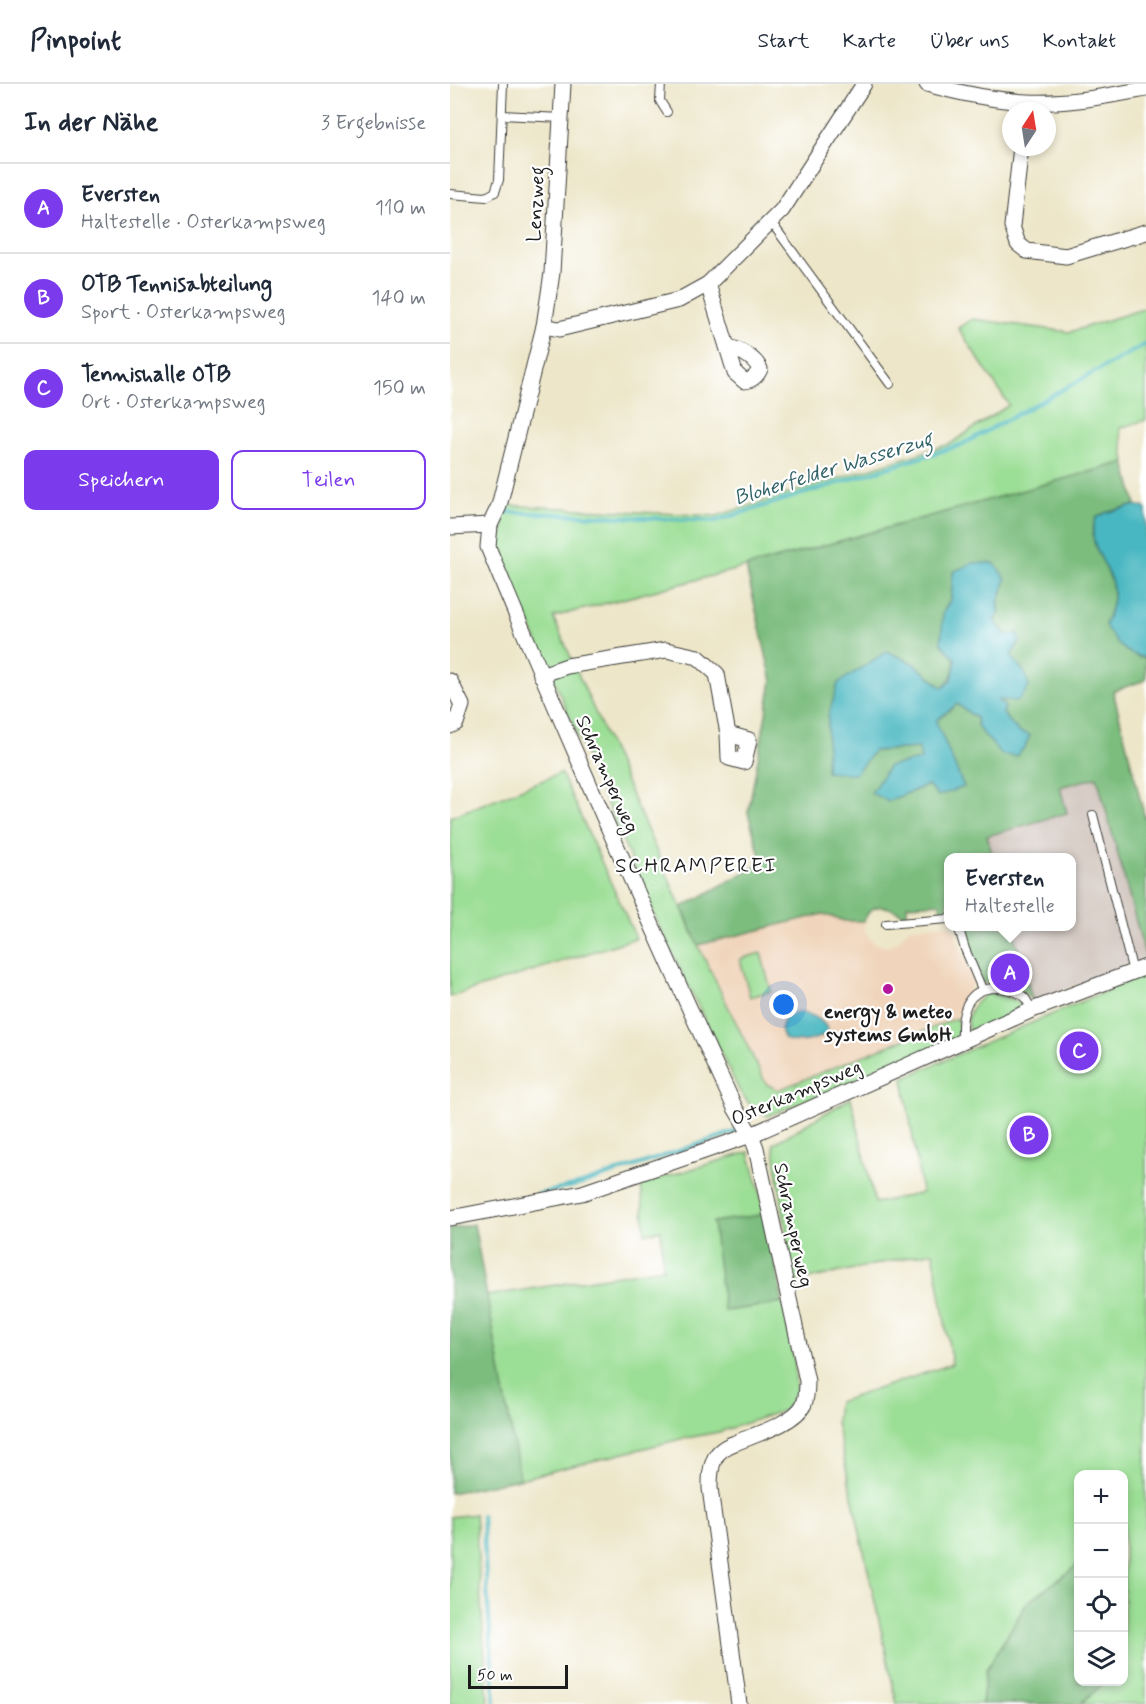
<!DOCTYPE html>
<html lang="de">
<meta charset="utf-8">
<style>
:root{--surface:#fff;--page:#f2f2f3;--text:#1f2937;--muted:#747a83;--line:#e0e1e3;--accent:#7c3aed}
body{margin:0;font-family:Mynerve,sans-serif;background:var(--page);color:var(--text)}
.controls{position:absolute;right:18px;bottom:18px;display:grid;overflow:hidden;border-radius:12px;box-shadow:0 3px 9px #0003}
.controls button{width:54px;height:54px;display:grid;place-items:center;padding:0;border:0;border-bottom:2px solid var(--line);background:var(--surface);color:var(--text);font:30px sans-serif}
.compass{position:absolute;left:552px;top:18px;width:54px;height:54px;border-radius:50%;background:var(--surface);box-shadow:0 3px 9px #0003;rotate:12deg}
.scale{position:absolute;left:18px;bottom:15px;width:100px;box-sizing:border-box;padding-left:6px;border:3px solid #1c1c1c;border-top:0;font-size:16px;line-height:21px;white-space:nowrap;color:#1c1c1c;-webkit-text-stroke:4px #fff;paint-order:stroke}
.you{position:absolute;left:334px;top:921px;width:21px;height:21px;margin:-15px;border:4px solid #fff;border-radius:50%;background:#1a73e8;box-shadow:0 0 0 9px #1a73e833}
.badge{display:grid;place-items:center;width:39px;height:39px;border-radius:50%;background:var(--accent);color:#fff;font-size:20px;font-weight:700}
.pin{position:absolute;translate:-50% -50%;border:3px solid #fff;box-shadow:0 2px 6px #0006}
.popup{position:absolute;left:494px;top:769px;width:132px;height:78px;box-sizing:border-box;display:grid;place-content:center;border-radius:12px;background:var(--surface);filter:drop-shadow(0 2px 4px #0005);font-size:20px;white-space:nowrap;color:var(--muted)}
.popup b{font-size:22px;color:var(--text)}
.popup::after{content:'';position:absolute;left:50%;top:100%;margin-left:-12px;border:12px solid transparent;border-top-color:var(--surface)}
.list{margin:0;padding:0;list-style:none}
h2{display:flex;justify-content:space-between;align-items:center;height:78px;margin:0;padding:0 24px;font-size:26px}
h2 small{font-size:20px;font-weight:400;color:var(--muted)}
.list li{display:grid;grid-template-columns:39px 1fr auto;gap:18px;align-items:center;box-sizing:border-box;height:90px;padding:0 24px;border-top:2px solid var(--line)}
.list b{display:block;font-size:22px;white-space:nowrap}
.list p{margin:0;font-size:20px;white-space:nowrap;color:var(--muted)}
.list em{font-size:20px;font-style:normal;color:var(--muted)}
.actions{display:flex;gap:12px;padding:18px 24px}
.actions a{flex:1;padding:14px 0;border:2px solid var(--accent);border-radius:12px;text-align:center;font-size:21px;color:var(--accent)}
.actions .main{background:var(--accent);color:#fff}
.icon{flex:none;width:33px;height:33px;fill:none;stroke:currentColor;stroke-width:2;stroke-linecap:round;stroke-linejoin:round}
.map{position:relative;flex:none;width:696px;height:1620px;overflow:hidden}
header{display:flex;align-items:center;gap:36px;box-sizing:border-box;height:84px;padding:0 30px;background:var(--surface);border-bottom:2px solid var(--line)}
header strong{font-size:28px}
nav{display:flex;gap:33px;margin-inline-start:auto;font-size:21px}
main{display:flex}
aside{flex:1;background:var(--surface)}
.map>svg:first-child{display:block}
.built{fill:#f0d5bc}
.industrial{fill:#cec1b9}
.green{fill:#9bde95;stroke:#5c7d58;stroke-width:1.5}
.forest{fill:#7cbd7e;stroke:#4c6c4d;stroke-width:1.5;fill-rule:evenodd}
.water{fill:#49b7c1;stroke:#326a6e;stroke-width:1.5}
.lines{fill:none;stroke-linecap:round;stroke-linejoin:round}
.stream{stroke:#49b7c1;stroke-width:4}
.service-casing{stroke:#3b3a36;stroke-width:10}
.minor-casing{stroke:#3b3a36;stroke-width:17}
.service{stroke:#fff;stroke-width:8}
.minor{stroke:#fff;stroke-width:15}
.poi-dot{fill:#b5179e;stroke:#fff;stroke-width:2}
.labels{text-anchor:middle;stroke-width:4.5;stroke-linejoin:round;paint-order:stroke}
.street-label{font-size:20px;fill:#1c1c1c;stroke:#fff}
.poi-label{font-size:20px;font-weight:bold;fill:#1c1c1c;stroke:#fff}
.water-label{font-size:21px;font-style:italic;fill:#306266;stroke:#fff}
.neighbourhood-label{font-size:21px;letter-spacing:1.5px;fill:#1c1c1c;stroke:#fff}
</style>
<header>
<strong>Pinpoint</strong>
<nav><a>Start</a><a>Karte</a><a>Über uns</a><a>Kontakt</a></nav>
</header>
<main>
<aside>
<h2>In der Nähe<small>3 Ergebnisse</small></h2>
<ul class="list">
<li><span class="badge">A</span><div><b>Eversten</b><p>Haltestelle · Osterkampsweg</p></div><em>110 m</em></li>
<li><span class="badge">B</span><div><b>OTB Tennisabteilung</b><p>Sport · Osterkampsweg</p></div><em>140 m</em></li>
<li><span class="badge">C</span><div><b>Tennishalle OTB</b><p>Ort · Osterkampsweg</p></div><em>150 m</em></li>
</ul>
<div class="actions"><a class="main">Speichern</a><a>Teilen</a></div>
</aside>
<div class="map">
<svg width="696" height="1620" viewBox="0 0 696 1620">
<rect width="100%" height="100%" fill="#fff"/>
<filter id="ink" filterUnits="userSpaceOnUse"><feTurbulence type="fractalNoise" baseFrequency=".0167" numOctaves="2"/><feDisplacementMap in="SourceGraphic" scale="12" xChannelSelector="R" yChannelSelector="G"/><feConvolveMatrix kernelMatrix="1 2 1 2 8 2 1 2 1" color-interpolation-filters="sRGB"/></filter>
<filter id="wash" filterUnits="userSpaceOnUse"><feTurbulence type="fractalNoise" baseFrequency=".008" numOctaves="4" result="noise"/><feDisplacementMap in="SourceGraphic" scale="24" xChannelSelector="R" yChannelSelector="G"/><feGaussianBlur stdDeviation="1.35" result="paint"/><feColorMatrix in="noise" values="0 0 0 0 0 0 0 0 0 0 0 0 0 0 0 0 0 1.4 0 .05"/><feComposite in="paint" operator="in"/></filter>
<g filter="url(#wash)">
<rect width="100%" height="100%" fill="#ede6c9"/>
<!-- built -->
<polygon class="built" points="373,830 394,837 414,837 415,849 425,860 437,862 447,858 459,844 497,840 503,844 524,899 514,915 507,934 327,1006 316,1000 248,861"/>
<!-- industrial -->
<polygon class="industrial" points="647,693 696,875 583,918 562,843 622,842 622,774 543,773 537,752 616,730 610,703"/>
<!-- green -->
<g class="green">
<polygon points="696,224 696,336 670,344 675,378 296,483 103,533 248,861 316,1000 328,1006 507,934 510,954 318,1032 302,1023 290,1008 210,844 47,463 53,449 53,421 266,432 500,360 559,321 508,244 522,235 620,248"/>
<polygon points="111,689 186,854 0,913 0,733"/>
<polygon points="311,869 321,907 300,913 290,875"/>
<polygon points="696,890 696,1620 630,1620 655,1598 674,1598 674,1390 628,1390 628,1481 577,1519 536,1586 532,1620 447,1620 386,1338 388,1318 502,1280 483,1168 344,1198 323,1060 401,1014 425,1119 472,1109 453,994"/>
<path d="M537,909C551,910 566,913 575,925L519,948C515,929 522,921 537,909Z"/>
<polygon points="299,1068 316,1130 275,1227 333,1219 345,1280 346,1308 335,1326 269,1348 231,1355 70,1395 36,1212 213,1184 211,1146 195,1150 191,1100"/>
<polygon points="25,1430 38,1620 0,1620 0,1433"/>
</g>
<!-- forest -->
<g class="forest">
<path d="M675,378L686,421L655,429L646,434C635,462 657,475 662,500C666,515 660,528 655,541L687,573L696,574V596L663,607L696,738V875L647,693L610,703L617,729L537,752L543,773L498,774V829H491L490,819L457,821V832C441,824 423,813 414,837H394L373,830L248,861L232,823L312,779L298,729L322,597L296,483ZM503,488L556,495L548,519L550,529L544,536L556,551L568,549L570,558L560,571L576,591L548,615L555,623L553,630L569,648L526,634L507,620L486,637L479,701L438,717L422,709L439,682L471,676L470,664L424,667L464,580L493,604C515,583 500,554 493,528L501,515Z"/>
<path d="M515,843H562L583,918C570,902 553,899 532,899L518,862Z"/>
<polygon points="316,1130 333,1219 274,1227 263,1138"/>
<polygon points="24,1140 70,1395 0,1409 0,1145"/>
<polygon points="628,1481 628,1598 655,1598 630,1620 532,1620 536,1586 577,1519"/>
</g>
<!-- water -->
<g class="water">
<path d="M686,421L695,424L696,427V574C675,571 665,559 655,541C660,528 666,515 662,500C657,476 635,461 646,434L655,429Z"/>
<polygon points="522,479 544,479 556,495 548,519 550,529 544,536 556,551 568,549 570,558 561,571 576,591 579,603 568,617 548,616 555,623 553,630 569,648 580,651 575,663 566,672 552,671 528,644 526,634 507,620 486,637 514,703 488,712 478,701 438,717 421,709 439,682 471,676 469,664 424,667 405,690 376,687 378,633 388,599 437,567 464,580 493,604 502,595 506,576 491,559 493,528 501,515 503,488"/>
<path d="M347,928C359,929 373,935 378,946L377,950C360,959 317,967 336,933Z"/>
</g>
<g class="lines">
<!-- stream -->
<g class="stream">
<polyline points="54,428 265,437 511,361 696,260"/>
<polyline points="89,1110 132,1100 290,1046"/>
<polyline points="32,1432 45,1620"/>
</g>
</g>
</g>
<g filter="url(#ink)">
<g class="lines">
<defs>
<g id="service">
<polyline points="211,0 210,17 217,28"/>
<polyline points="52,31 111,34"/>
<polyline points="0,110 36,113 45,108 49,96 53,0"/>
<polyline points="321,138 440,300"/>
<polyline points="643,731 683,888"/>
<polyline points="436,840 498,835"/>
<polyline points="508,842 515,865 532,905"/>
<path d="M512,958C512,944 511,933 517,920C527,900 553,901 571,911C576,913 579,921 582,926"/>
</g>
<g id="minor">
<path d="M113,0L102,189L94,242L49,422L40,441L38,463C116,652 200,839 285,1024L301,1051L306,1064L357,1297C357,1305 357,1312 354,1320C345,1339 304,1351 285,1359C276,1362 268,1366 264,1376C260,1385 260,1394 260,1404L289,1620"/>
<path d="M477,0C509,9 543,16 577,18C617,20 657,12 696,5"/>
<polyline points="571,63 562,142 568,160 577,167 616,172 696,148"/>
<path d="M258,200L285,289L294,297C301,297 307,292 310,285C305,274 289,265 278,263"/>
<polyline points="94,242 109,245 229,216 258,200 332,126 414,0"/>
<polyline points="0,443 40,441"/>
<polyline points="91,591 117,582 216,566 248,573 267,590 278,650 279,674 294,678 299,656 278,650"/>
<polyline points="0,597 12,621 6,639 0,642"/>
<polyline points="0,1134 132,1109 301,1051 582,926 696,883"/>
</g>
</defs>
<!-- service casing -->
<use href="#service" class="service-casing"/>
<!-- minor casing -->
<use href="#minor" class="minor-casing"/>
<!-- service -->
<use href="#service" class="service"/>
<!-- minor -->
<use href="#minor" class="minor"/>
</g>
</g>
<!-- markers -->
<circle class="poi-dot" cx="438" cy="905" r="6"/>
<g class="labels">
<!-- street labels -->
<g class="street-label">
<text transform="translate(85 120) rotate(-87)" y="7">Lenzweg</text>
<text transform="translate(158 690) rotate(66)" y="7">Schramperweg</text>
<text transform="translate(346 1008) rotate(-23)" y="7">Osterkampsweg</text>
<text transform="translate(344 1141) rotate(78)" y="7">Schramperweg</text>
</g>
<!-- poi labels -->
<g class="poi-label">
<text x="438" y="934">energy &amp; meteo<tspan x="438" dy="23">systems GmbH</tspan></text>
</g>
<!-- water labels -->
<g class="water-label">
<text transform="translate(383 384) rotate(-17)" y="7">Bloherfelder Wasserzug</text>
</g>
<!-- neighbourhood labels -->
<g class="neighbourhood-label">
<text x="246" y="788">SCHRAMPEREI</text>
</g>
</g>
</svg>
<div class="controls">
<button>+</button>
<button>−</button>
<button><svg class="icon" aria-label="locate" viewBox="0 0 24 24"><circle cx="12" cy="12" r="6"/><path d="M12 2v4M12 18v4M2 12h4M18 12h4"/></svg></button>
<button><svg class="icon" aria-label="layers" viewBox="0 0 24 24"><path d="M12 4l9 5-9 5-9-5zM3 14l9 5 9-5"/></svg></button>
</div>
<svg class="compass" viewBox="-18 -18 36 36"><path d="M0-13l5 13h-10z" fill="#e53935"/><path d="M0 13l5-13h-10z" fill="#747a83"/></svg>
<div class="scale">50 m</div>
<div class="you"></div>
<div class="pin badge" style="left:560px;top:889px">A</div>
<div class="popup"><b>Eversten</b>Haltestelle</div>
<div class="pin badge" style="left:579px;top:1051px">B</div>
<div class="pin badge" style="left:629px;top:967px">C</div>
</div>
</main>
